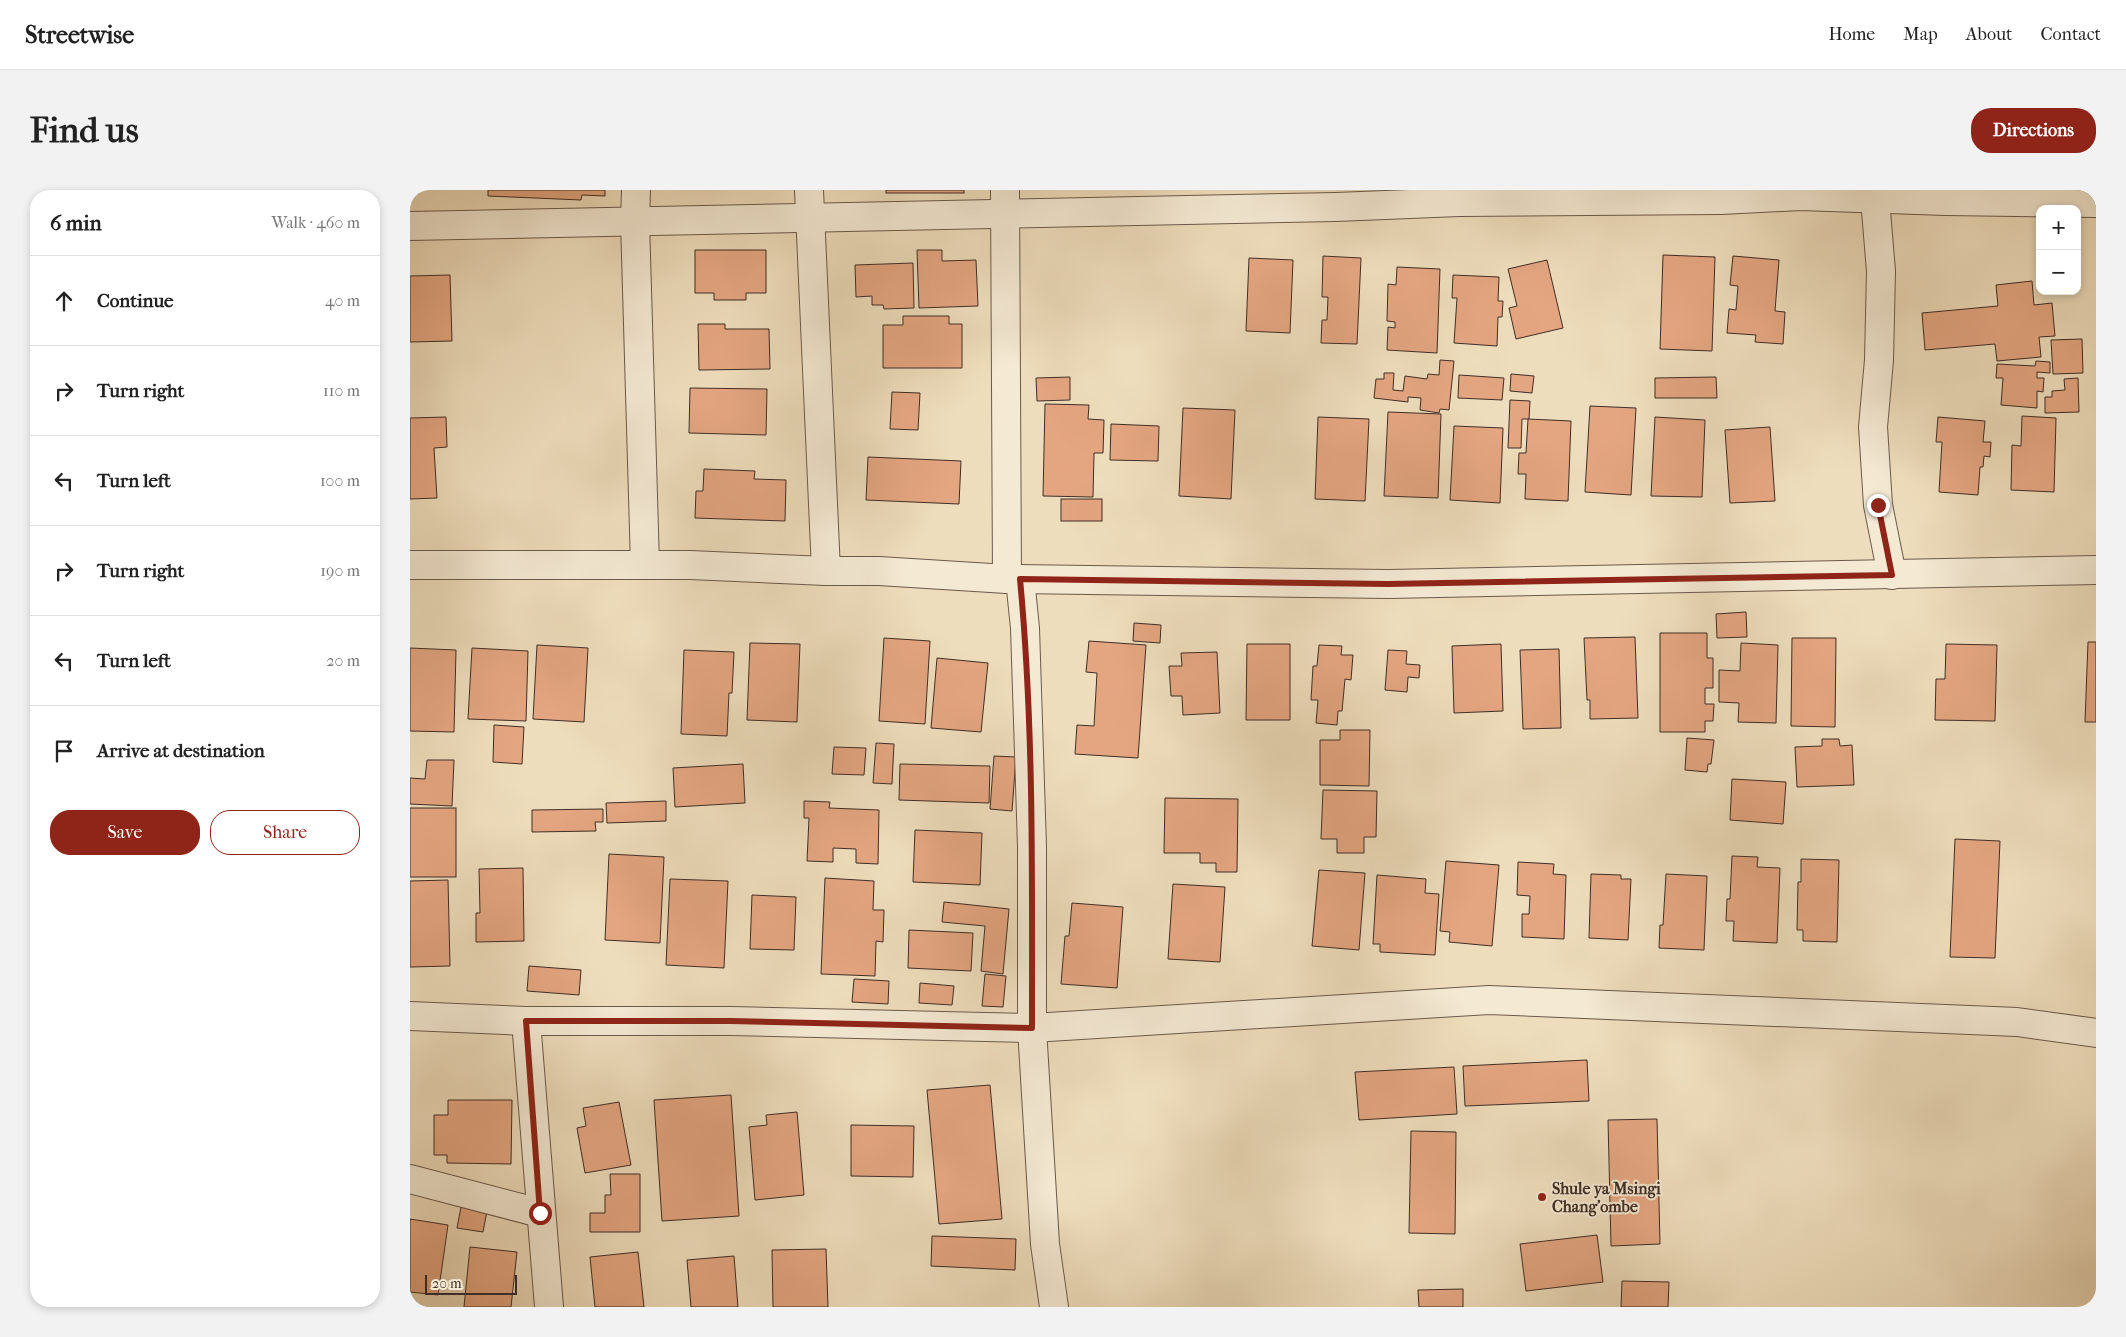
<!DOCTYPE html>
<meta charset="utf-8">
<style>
:root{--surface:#fff;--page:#f2f2f2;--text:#222;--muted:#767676;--line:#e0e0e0;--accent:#8f2418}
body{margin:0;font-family:"IM FELL French Canon",serif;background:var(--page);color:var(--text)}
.controls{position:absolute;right:15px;top:15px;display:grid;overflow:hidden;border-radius:10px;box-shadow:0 2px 8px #0003}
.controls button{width:45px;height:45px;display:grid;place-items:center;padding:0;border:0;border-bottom:1px solid var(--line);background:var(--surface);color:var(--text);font:25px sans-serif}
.scale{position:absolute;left:15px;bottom:12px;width:92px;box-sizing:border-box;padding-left:5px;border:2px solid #3f2e26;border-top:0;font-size:14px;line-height:18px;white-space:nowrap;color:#3f2e26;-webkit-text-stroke:4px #f4e9d3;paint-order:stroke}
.stop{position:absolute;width:15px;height:15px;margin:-11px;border:4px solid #8f2418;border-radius:50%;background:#fff}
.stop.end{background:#8f2418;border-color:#fff;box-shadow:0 1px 5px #0008}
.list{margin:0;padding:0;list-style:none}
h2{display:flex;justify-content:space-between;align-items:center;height:65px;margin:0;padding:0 20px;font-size:21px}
h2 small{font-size:16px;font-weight:400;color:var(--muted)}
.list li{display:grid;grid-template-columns:32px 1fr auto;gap:15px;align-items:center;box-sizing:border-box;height:90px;padding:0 20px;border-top:1px solid var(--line)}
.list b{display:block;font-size:19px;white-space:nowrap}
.list em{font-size:16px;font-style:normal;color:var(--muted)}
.actions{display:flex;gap:10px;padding:15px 20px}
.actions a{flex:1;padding:11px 0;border:1px solid var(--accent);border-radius:20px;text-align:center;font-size:18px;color:var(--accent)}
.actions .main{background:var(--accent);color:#fff}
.icon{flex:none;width:28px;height:28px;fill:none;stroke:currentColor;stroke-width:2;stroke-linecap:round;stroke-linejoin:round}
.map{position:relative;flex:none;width:1686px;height:1117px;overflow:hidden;border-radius:20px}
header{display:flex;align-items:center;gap:30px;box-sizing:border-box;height:70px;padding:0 25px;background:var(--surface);border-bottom:1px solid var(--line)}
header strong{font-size:24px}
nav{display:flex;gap:28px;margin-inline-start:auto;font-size:18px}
.intro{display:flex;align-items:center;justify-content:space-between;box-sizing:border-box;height:120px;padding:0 30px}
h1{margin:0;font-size:35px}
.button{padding:12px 22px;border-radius:20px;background:var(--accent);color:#fff;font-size:18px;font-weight:700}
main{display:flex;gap:30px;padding:0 30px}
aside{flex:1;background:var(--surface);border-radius:20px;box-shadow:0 2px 8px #0003}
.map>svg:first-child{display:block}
.building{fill:#e4a681;stroke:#3f2e26}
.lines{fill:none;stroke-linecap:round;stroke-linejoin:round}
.minor-casing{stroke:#6b5a4c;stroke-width:30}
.minor{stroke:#f4e9d3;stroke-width:28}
.route{stroke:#8f2418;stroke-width:6}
.poi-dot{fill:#8f2418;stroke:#f4e9d3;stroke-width:2}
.labels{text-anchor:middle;stroke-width:4;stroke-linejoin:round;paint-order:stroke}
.poi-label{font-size:16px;font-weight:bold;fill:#3f2e26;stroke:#f4e9d3;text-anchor:start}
</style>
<header>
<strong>Streetwise</strong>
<nav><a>Home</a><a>Map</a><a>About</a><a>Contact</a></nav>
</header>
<div class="intro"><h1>Find us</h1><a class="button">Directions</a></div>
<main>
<aside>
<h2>6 min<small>Walk · 460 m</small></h2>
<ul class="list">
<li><svg class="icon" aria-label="ahead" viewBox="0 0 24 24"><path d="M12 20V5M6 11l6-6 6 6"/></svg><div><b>Continue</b></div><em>40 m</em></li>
<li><svg class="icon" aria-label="right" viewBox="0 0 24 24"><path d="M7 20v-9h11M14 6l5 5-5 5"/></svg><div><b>Turn right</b></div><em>110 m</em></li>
<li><svg class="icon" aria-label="left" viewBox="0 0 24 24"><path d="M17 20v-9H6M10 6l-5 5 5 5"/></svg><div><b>Turn left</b></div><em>100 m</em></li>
<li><svg class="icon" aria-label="right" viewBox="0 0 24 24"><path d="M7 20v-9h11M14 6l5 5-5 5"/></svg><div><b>Turn right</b></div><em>190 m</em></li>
<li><svg class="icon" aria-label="left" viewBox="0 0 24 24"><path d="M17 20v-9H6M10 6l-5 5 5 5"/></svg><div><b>Turn left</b></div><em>20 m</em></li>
<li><svg class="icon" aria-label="arrive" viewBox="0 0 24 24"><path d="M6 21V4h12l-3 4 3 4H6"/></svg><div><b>Arrive at destination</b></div></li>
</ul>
<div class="actions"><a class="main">Save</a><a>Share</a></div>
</aside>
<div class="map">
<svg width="1686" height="1117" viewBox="0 0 1686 1117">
<rect width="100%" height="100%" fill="#eeddbc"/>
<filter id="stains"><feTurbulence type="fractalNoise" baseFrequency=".004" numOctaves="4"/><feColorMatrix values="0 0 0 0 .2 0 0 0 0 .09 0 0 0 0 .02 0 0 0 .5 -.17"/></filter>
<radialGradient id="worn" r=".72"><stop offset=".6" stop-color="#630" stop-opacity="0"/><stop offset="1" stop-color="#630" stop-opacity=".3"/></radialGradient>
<!-- building -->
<g class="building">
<polygon points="78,0 195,0 195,6 172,5 171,10 78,6"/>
<rect x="476" y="0" width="78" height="3"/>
<polygon points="285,60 356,60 356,103 336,103 336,110 304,110 304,103 285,103"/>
<polygon points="507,60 532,60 532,71 566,70 568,116 509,118"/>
<polygon points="1253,65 1305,67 1302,161 1250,159"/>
<polygon points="913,66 951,68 947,154 911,153 912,130 917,130 918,107 912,107"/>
<polygon points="1323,66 1369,70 1365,121 1375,122 1373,154 1345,152 1346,145 1317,143 1319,119 1326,120 1328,96 1320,95"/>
<polygon points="839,68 883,70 880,143 836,141"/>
<polygon points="1137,70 1153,138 1106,149 1099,118 1107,116 1098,79"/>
<polygon points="503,73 504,118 474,119 473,115 462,115 462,106 446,107 445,75"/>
<polygon points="987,77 1030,79 1027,163 977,160 978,137 985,138 985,132 977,131 978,94 986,95"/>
<polygon points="40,85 42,151 0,152 0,86"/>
<polygon points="1043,85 1089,87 1088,111 1093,111 1092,127 1088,127 1087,156 1044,153 1047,108 1042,108"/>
<polygon points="1622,91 1624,115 1642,113 1645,146 1629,147 1631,167 1587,171 1585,154 1515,160 1512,123 1588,116 1586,95"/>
<polygon points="493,126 539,126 539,134 552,134 552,178 473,178 473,135 493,135"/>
<polygon points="288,134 315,134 315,139 359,139 360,179 289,180"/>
<polygon points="1672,149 1673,183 1643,184 1641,150"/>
<polygon points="1030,170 1044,171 1039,220 1030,219 1029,223 1010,220 1011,208 998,207 998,212 964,208 966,189 974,189 974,183 984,183 983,200 993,201 995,186 1017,189 1018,184 1029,185"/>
<polygon points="1626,171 1640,172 1640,183 1627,182 1627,188 1634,188 1633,202 1627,201 1627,218 1591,215 1593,188 1586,188 1587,174 1625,176"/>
<polygon points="1101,184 1124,186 1122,203 1100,201"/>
<polygon points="1049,185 1094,188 1092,210 1048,208"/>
<polygon points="660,187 660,210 627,211 626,188"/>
<polygon points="1306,187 1307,208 1245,208 1245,188"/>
<polygon points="1668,188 1669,222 1635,223 1635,207 1642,207 1642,201 1655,200 1654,189"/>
<polygon points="280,198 357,199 356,245 279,243"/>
<polygon points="482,202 510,203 508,240 480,239"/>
<polygon points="1100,210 1120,211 1119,229 1112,229 1111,258 1098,258"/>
<polygon points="635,214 679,215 678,229 694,230 693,263 684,263 683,307 633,306"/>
<polygon points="1180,216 1226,218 1221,305 1175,302"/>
<polygon points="773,218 825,220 821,309 769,306"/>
<polygon points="978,222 1031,224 1028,308 974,306"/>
<polygon points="1612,226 1646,228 1644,302 1601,300 1602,255 1611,256"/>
<polygon points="36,227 37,257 24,258 27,308 0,309 0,228"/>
<polygon points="908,227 959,229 955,311 905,309"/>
<polygon points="1245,227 1295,230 1292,307 1241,306"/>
<polygon points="1528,227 1575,231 1573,252 1581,252 1580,267 1574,266 1573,277 1570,277 1568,305 1529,302 1532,252 1526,252"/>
<polygon points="1118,229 1161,231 1158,311 1115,309 1116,284 1108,284 1109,263 1116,263"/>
<polygon points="701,234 749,236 748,271 700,270"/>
<polygon points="1044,236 1093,238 1090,313 1040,310"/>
<polygon points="1360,237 1365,311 1320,313 1315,240"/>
<polygon points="458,267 551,271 549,314 456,310"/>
<polygon points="294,279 345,281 344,289 376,290 375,331 285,328 286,301 293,301"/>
<rect x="651" y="309" width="41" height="22"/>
<polygon points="1336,422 1337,447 1307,448 1306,424"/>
<polygon points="724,433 751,435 750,453 723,451"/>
<polygon points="1250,443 1297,443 1297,468 1303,468 1303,498 1295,498 1295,514 1304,514 1303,531 1295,531 1295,542 1250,542"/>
<polygon points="1225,447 1228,528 1180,529 1180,510 1177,510 1174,448"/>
<polygon points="474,448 520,451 515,534 469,531"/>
<polygon points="1382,448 1426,448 1425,537 1381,536"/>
<polygon points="679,451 736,455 728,568 665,564 667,535 684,536 687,483 676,482"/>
<polygon points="1678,452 1686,452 1686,532 1675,532"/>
<polygon points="340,453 390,454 387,532 337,530"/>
<polygon points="1331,453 1368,455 1366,533 1328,532 1329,513 1309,512 1309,480 1330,481"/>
<polygon points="837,454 880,454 880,530 836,530"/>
<polygon points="1091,454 1093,521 1044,523 1042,456"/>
<polygon points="1536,454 1587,455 1585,531 1525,530 1526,489 1535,489"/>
<polygon points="127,455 178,458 174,532 123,529"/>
<polygon points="909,455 932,456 931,465 943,465 941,490 935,489 932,521 928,521 927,535 906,533 908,510 901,510 903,476 907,476"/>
<polygon points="0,458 46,460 44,542 0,541"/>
<polygon points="62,458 118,461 116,531 58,529"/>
<polygon points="1149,459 1151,538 1113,539 1110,460"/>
<polygon points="274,460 324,462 322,503 319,503 317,546 271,544"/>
<polygon points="978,460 997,461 996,474 1010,475 1009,488 998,487 997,502 975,500"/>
<polygon points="807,462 810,523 773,525 772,506 761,506 759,476 772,476 771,463"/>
<polygon points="527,468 578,473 571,542 521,538"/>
<polygon points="84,535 114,537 112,574 83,572"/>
<polygon points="930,540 960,540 959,596 910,595 910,550 930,550"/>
<polygon points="1277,548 1304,550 1301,574 1298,574 1297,582 1275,580"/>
<polygon points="1412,549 1429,549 1430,556 1442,555 1444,595 1387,597 1385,557 1412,556"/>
<polygon points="466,553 484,554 482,594 463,593"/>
<polygon points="424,557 456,558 454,585 422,584"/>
<polygon points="584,566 606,567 602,621 580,619"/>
<polygon points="17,570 44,570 42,616 0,614 0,588 15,589"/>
<polygon points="333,574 335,613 265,617 263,578"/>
<polygon points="490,574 580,576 579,613 489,610"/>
<polygon points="1322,589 1376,592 1373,634 1320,630"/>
<polygon points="913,600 967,601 966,647 954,647 954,663 927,663 927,649 911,649"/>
<polygon points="755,608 828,609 827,682 806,682 806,673 790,673 790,663 754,663"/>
<polygon points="256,611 256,631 197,633 196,613"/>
<polygon points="394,611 420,612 419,618 469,620 468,674 446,673 446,659 423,658 423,672 397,671 399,628 394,628"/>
<rect x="0" y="618" width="46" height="69"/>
<polygon points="193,619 193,632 185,632 186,641 122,642 122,620"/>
<polygon points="505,640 572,643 570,695 503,692"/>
<polygon points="1545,649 1590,651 1585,768 1540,767"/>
<polygon points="199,664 254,667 250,753 195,750"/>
<polygon points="1322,666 1348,667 1347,677 1370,678 1367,753 1323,751 1324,731 1316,731 1317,709 1320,709"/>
<polygon points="1391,669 1429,670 1427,752 1393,751 1393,740 1387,740 1388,692 1391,692"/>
<polygon points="1036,671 1089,675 1082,756 1039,752 1040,742 1030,741"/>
<polygon points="1108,672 1144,674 1143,684 1156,685 1154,749 1112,747 1112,724 1119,724 1120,706 1107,705"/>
<polygon points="113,678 114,751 66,752 66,723 70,723 69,679"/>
<polygon points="909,680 955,683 949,760 902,756"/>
<polygon points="1181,684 1211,685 1211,689 1221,689 1218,750 1179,748"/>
<polygon points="1256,684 1297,686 1294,760 1249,758 1250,735 1253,735"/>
<polygon points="967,685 1016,689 1015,703 1029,704 1025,765 970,762 970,754 963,754"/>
<polygon points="415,688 464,691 463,720 474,720 473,752 466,751 465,786 411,784"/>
<polygon points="260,689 318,691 314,778 256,775"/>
<polygon points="38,690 40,776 0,777 0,691"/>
<polygon points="763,694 815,697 810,772 758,769"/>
<polygon points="342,705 386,707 384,760 340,759"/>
<polygon points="534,712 599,719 593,784 571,781 575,736 532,732"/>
<polygon points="662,713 713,717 707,798 651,794 655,746 659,746"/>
<polygon points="499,740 563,743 561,781 498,778"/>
<polygon points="119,776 171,780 169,805 117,801"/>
<polygon points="575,784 596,786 593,817 572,816"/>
<polygon points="444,789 479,791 478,814 442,812"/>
<polygon points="510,793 544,796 542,815 509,813"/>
<polygon points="1177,870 1179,911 1055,916 1053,876"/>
<polygon points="1044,877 1047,924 949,930 945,882"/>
<polygon points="580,895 592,1029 529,1034 517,900"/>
<polygon points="321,905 329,1026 252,1031 244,910"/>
<polygon points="38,910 102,910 101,974 37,973 37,965 24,965 24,925 38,925"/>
<polygon points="209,912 221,975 175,983 167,938 176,936 173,918"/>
<polygon points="387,922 394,1005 345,1010 339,937 357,935 356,925"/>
<polygon points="1247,929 1250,1054 1201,1056 1198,930"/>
<polygon points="441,935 504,936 503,987 441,986"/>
<polygon points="1001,941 1046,942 1045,1044 999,1043"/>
<polygon points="200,984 230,984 230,1042 180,1042 180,1023 195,1023 195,1005 201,1005"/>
<polygon points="51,1017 77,1021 73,1042 47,1038"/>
<polygon points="0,1029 38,1035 28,1105 0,1102"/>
<polygon points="1187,1045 1193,1092 1116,1101 1110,1054"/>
<polygon points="522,1046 606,1049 605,1080 521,1076"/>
<polygon points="60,1057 107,1062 101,1117 54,1117"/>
<polygon points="416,1059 418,1117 363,1117 362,1060"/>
<polygon points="228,1062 234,1117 185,1117 180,1067"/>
<polygon points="324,1066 328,1117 281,1117 277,1070"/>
<polygon points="1212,1091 1259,1092 1258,1117 1211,1117"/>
<polygon points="1053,1099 1053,1117 1009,1117 1008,1100"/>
</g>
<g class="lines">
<defs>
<g id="minor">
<polyline points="226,0 225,31 235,375"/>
<polyline points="399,0 416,381"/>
<polyline points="595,0 597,389"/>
<polyline points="1465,9 1471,81 1469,170 1463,237 1468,315 1482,385"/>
<polyline points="0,36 926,17 1049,12 1311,10 1390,6 1536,11 1686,13"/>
<polyline points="0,375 280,375 416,381 469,381 597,389 979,394 1686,380"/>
<polyline points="610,389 615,438 622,657 622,838 635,1054 644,1117"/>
<polyline points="0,826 116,831 321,831 622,838 1079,810 1607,832 1686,843"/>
<polyline points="116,831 139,1117"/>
<polyline points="0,989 130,1023"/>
</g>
</defs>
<!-- minor casing -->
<use href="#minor" class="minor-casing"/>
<!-- minor -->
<use href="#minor" class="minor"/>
</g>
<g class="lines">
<!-- route -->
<path class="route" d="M130,1023L116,831H321L622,838C622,689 624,538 610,389L978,394L1482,385L1468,315"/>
</g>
<!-- markers -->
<circle class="poi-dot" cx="1132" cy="1007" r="5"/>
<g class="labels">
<!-- poi labels -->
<g class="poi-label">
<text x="1142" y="1004">Shule ya Msingi<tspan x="1142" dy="18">Chang'ombe</tspan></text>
</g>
</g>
<rect width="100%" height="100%" filter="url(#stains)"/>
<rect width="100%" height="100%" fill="url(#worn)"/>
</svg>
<div class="controls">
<button>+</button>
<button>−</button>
</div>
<div class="scale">20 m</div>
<div class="stop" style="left:130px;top:1023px"></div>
<div class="stop end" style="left:1468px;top:315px"></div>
</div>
</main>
